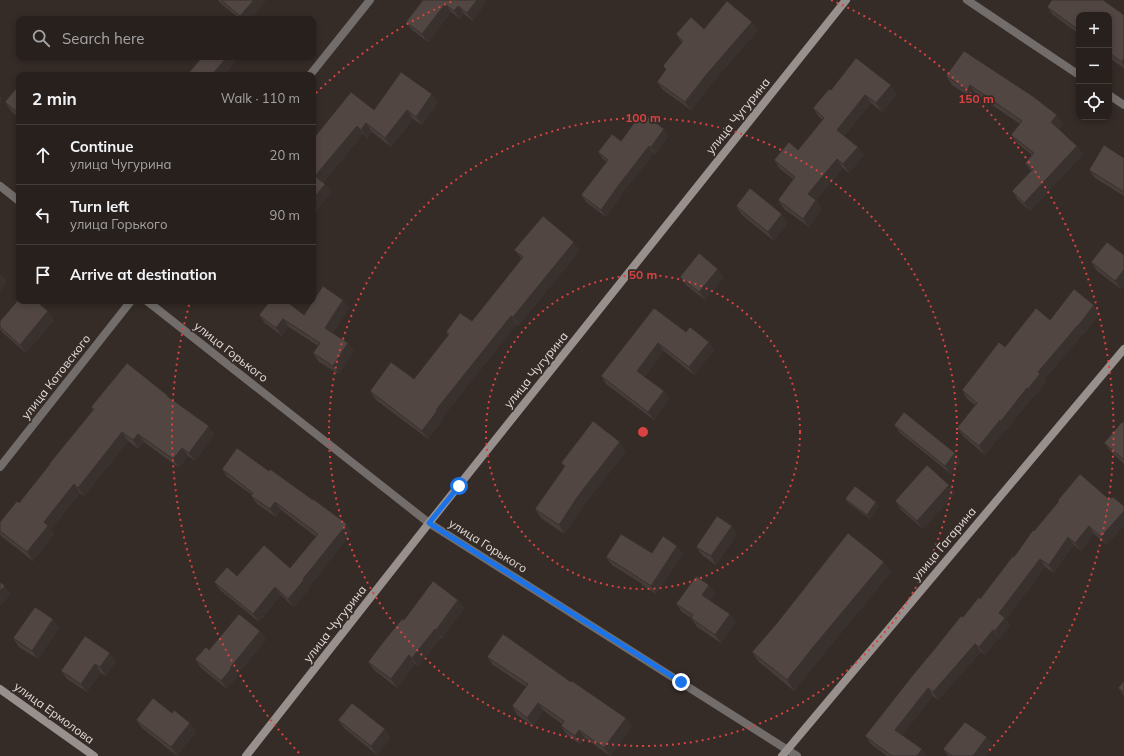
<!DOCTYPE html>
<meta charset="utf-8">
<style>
:root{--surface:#28201d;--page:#342d2a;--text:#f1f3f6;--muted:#a5a3a4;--line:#443e3b}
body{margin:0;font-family:Mulish,sans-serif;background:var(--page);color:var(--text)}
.controls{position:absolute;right:12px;top:12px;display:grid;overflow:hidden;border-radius:8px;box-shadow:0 2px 6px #0003}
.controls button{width:36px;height:36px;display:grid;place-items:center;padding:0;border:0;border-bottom:1px solid var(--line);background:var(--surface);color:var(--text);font:20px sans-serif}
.stop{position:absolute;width:12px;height:12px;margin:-9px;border:3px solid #1a73e8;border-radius:50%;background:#fff}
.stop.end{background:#1a73e8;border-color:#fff;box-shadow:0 1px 4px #0008}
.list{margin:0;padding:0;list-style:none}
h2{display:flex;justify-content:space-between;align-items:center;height:52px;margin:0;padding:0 16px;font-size:17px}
h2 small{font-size:13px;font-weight:400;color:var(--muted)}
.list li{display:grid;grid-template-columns:26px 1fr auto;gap:12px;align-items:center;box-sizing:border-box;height:60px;padding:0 16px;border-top:1px solid var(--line)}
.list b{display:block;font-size:15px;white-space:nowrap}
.list p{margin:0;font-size:13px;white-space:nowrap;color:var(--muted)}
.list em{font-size:13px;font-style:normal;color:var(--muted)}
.icon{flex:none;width:22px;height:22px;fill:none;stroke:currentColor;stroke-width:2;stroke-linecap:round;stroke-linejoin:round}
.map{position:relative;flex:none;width:1124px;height:756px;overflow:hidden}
.search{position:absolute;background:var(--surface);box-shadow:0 2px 6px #0003;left:16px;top:16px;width:300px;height:44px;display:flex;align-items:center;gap:10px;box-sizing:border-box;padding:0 14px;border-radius:8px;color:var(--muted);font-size:15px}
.panel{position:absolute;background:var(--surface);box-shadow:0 2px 6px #0003;left:16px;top:72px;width:300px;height:232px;border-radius:8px}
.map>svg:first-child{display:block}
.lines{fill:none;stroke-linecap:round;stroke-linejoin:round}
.street{stroke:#726d6b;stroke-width:8}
.secondary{stroke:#98908d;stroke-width:8}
.wall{fill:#463c39}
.shaded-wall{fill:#39312e}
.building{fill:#514642;stroke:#39312e}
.route{stroke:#1a73e8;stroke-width:5}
.ring{fill:none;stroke:#d84342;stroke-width:2;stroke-dasharray:2 4}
.labels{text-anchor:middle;stroke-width:3.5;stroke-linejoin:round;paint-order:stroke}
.street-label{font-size:12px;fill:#e1dad7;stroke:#352b27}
.centre{fill:#d84342;stroke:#352b27;stroke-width:2}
.ring-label{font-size:12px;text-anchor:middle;font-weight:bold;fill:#d84342;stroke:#352b27;stroke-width:3.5;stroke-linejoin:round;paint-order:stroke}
</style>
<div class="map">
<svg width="1124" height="756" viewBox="0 0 1124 756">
<rect width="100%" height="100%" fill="#352b27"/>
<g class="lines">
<!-- street -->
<g class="street">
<polyline points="967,0 1079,75"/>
<polyline points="310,75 370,0"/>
<polyline points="1109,95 1124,105"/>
<polyline points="0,186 19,201"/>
<polyline points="147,301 429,523 797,756"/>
<polyline points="0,467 131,301"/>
</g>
<!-- secondary -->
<g class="secondary">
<polyline points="0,689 94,756"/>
<polyline points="246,756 429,523 846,0"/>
<polyline points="782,756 1124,349"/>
</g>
</g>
<!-- wall -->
<g class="wall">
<polygon points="218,0 266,0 251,19 240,19 220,3"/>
<polygon points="423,0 486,0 482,6 483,7 473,21 464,14 460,19 451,12 428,42 412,30 406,22"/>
<polygon points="1047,7 1124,15 1124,68 1109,58 1109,15 1079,15 1079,34 1053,15"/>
<polygon points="704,29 758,30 712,83 691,110 663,90 657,82 666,70 663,66 682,43 676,34"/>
<polygon points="946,76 1057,115 1063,124 1058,129 1077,146 1083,154 1030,211 1018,200 1012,191 1031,171 1025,163 1032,155 1017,143 1011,135 1020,124 976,94 973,99 952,85"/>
<polygon points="19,85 19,118 11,111 5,102"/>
<polygon points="831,90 897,94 882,112 871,103 844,136 858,147 864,155 849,173 843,168 816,200 822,209 809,227 784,209 778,200 793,179 780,169 774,160 798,150 823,120 819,117 813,108"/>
<polygon points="432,94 438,103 422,125 413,119 391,147 372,132 367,138 363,134 323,182 325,184 331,192 316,211 313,209 313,139 374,110"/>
<polygon points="669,136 656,154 654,153 623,192 623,193 606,217 586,202 581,195 607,162 603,159 598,152 621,141"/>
<polygon points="1124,158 1124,196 1095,178 1089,170"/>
<polygon points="736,206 788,223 774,241 742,215"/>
<polygon points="514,250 580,250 519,325 517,324 442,418 443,420 428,439 376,400 370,391 414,379 448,335 446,332 472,321 522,259"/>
<polygon points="1124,255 1124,286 1121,289 1097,271 1091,262"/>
<polygon points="680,277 724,277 705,300 686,285"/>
<polygon points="343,300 349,308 333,333 354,351 339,374 319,362 313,353 318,346 289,327 282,336 265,323 259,315 304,315"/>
<polygon points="1094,305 1100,313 1084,334 1083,334 1044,380 1046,382 1034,397 1033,396 1007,430 1006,429 985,455 963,436 957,428 975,405 967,399 962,390 1005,347 1050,320"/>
<polygon points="654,308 686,332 709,342 714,350 694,375 664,351 644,377 664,391 669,399 654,420 606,384 601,376"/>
<polygon points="54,320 26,353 3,333 0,329 0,321"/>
<polygon points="167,395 169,398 215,434 195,461 188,456 179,468 144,442 139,449 128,441 84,496 80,493 51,529 54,534 33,561 1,536 0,534 0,522 19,503 93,410 91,407"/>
<polygon points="1124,422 1124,464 1110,451 1104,443"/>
<polygon points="894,425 955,453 961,462 951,474 900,433"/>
<polygon points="626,451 584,505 564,534 541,518 535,509 564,467 561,463"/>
<polygon points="222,469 269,471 347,524 352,532 309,587 310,588 293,607 281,595 259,622 220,590 214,582 237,576 290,568 316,537 281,510 276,517 257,504 251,496 252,495 227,477"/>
<polygon points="949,485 955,493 923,529 901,510 895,501"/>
<polygon points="845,499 876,502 879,506 870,519 848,503"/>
<polygon points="1109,499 1124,506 1124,525 1107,545 1094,534 1081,551 1074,545 1054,573 1045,567 1006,619 1010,626 1000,639 999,638 985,655 981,652 938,700 933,696 902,735 927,756 887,756 871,744 865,736 963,617 980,599 1014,557 1059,501 1058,500"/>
<polygon points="737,534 716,565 702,555 696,547"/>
<polygon points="677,546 683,554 656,594 642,585 641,583 612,565 606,557 652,553"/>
<polygon points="884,562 891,572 822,656 794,691 759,662 752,652"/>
<polygon points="709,585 715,593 710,600 736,622 721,643 697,627 691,618 682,612 676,604"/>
<polygon points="458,600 464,608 442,638 441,638 418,666 415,664 397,688 374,670 368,662 404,620"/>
<polygon points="59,628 38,659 19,647 13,638"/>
<polygon points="260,631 266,640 236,676 237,677 227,689 201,668 195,659"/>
<polygon points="85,636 116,661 106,676 101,673 87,692 67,679 61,671"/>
<polygon points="487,657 632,727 610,756 585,738 581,745 567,735 561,726 562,724 544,711 533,726 517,715 512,706 526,687 493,665"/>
<polygon points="1124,681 1124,696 1118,688"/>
<polygon points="172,713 190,723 196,731 177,756 142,728 136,720"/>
<polygon points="338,720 391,738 377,755 344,728"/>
<polygon points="987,737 993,745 985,756 948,756 943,749"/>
</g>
<!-- shaded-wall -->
<g class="shaded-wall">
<polygon points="254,0 266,0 251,19 243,19 240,16"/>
<polygon points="477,0 486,0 482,6 483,7 473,21 467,13"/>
<polygon points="445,4 451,12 428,42 422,34"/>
<polygon points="458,6 464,14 460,19 454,11"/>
<polygon points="752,22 758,30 712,83 691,110 685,102 706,75"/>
<polygon points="227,57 233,57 236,61 225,75 212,75"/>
<polygon points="1124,58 1124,65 1122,62"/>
<polygon points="891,85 897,94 882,112 876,103"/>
<polygon points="970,85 976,94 973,99 967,90"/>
<polygon points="0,94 3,99 0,103"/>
<polygon points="432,94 438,103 422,125 416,117"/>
<polygon points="865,95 871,103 842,138 837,130"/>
<polygon points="407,110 413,119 391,147 385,138"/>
<polygon points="1057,115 1063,124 1057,130 1051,122"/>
<polygon points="366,123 372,132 367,138 361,130"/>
<polygon points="357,126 363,134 321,184 315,176"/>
<polygon points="664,129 669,136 656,154 651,147"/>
<polygon points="649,146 654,153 623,192 623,193 606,217 601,210 618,186"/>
<polygon points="1077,146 1083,154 1030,211 1024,203"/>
<polygon points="858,147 864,155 849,173 843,164"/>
<polygon points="837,159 843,168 814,203 808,194"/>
<polygon points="325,184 331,192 316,211 313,207 313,199"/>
<polygon points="816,200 822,209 809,227 803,219"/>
<polygon points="782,214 788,223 774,241 768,232"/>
<polygon points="574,242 580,250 519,325 513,317"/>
<polygon points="718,269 724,277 705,300 699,292"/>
<polygon points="1124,270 1124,286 1121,289 1115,281"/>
<polygon points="1,273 7,282 0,292 0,275"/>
<polygon points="343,300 349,308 331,336 325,328"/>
<polygon points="1094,305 1100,313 1084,334 1078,326"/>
<polygon points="48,311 54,320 26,353 20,345"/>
<polygon points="511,316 517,324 442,418 443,420 428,439 422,431 436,410"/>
<polygon points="283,319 289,327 282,336 276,328"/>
<polygon points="1078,325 1083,334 1044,380 1046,382 1034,397 1028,389 1038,372"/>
<polygon points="709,342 714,350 694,375 689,367"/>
<polygon points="348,343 354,351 339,374 333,366"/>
<polygon points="658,343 664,351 642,379 637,371"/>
<polygon points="1027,388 1033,396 1007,430 1001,421"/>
<polygon points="664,391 669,399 654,420 648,412"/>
<polygon points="1000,420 1006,429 985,455 979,446"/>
<polygon points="209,426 215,434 195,461 189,453"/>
<polygon points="122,432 128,441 84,496 78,488"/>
<polygon points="138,434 144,442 139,449 133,440"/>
<polygon points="620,442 626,451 584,505 564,534 559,525 578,496"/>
<polygon points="182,448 188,456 179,468 173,459"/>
<polygon points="955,453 961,462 951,474 945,466"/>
<polygon points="74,484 80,493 51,529 54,534 33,561 27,552 44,522"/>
<polygon points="949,485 955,493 923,529 917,521"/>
<polygon points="275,502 281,510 276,517 270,509"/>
<polygon points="876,502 879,506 870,519 867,515"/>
<polygon points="1124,511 1124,525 1107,545 1101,537"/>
<polygon points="347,524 352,532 309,587 310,588 293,607 288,599 303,579"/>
<polygon points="732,526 737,534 716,565 711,556"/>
<polygon points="1089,526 1094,534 1081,551 1075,543"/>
<polygon points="1068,537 1074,545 1054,573 1049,565"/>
<polygon points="677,546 683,554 656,594 651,586"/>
<polygon points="1040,559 1045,567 1006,619 1010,626 1000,639 995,631 999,613"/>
<polygon points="884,562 891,572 822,656 794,691 787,680 814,646"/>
<polygon points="709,585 715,593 708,603 702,595"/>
<polygon points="5,586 11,594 0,607 0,591"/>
<polygon points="275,587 281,595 259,622 253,614"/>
<polygon points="458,600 464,608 442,638 436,630"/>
<polygon points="730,614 736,622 721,643 715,635"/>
<polygon points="53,619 59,628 38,659 32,651"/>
<polygon points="435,629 441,638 418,666 412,658"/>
<polygon points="993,630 999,638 985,655 979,647"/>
<polygon points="260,631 266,640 236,676 237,677 227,689 221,681 230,668"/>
<polygon points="975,644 981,652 938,700 933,692"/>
<polygon points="110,653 116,661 106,676 100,667"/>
<polygon points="409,655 415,664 397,688 391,679"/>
<polygon points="95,664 101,673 87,692 81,684"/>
<polygon points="928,688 933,696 900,738 895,730"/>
<polygon points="538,703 544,711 533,726 527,718"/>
<polygon points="626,718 632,727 610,756 604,748"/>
<polygon points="190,723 196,731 177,756 171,747"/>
<polygon points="385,729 391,738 377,755 371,746"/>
<polygon points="579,730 585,738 581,745 575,736"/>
<polygon points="987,737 993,745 985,756 973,756"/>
<polygon points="922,749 927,756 917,756"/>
</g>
<!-- building -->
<g class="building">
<polygon points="221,0 254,0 240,16"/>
<polygon points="423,0 477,0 467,13 458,6 454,11 445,4 422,34 406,22"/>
<polygon points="1052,0 1103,0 1124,15 1124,58 1122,62 1109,53 1109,15 1079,15 1079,30 1047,7"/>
<polygon points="727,1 752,22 706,75 685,102 657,82 666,69 663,66 683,41 676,34 691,17 704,29"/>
<polygon points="964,51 1034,97 1057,115 1051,122 1077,146 1024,203 1012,191 1033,169 1025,163 1034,153 1011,135 1022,121 970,85 967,90 946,76"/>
<polygon points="202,57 227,57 212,75 187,75"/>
<polygon points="856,58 891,85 876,103 865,95 837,130 858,147 843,164 837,159 808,194 816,200 803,219 778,200 795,177 774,160 789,142 798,150 824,118 813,108 829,89 831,90"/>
<polygon points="31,71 36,75 27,75"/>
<polygon points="401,72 432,94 416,117 407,110 385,138 366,123 361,130 357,126 315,176 325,184 313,199 313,139 351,92 374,110"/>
<polygon points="19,85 19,114 5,102"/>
<polygon points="642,112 664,129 651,147 649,146 618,186 601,210 581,195 608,160 598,152 612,134 621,141"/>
<polygon points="1104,145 1124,158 1124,192 1089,170"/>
<polygon points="750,188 782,214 768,232 736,206"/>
<polygon points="543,216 574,242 513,317 511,316 436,410 437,411 422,431 370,391 391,362 414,379 449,334 446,332 460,313 472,321 523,257 514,250"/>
<polygon points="1107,242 1124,255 1124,270 1115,281 1091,262"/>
<polygon points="699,253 718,269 699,292 680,277"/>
<polygon points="323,286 343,300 325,328 348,343 333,366 313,353 320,343 283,319 276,328 259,315 270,301 286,301 304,315"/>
<polygon points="1074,289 1094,305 1078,326 1078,325 1038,372 1040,374 1028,389 1027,388 1001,421 1000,420 979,446 957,428 977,403 962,390 999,342 1005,347 1036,308 1050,320"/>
<polygon points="19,299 19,301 36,301 48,311 20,345 0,327 0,321"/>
<polygon points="654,308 686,332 690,327 709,342 689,367 658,343 637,371 664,391 648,412 601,376"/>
<polygon points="127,363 167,395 167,396 209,426 189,453 182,448 173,459 138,434 133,440 122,432 78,488 74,484 44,522 48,526 27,552 0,531 0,522 17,501 19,503 50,464 49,464 94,409 91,407"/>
<polygon points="904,412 955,453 945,466 894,425"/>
<polygon points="593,421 620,442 578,496 559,525 535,509 565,466 561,463"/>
<polygon points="1122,422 1123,423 1124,422 1124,460 1104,443"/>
<polygon points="237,448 269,471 270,469 313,500 313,499 347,524 303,579 304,580 288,599 275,587 253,614 214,582 227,567 237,576 264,545 290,568 318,534 275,502 270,509 251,496 253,493 222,469"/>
<polygon points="927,465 949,485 917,521 895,501"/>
<polygon points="1080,474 1109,499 1113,497 1124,506 1124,511 1101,537 1089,526 1075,543 1068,537 1049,565 1040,559 999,613 1005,618 995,631 993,630 979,647 975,644 933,692 928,688 895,730 922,749 917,756 892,756 865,736 913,675 937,646 961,616 963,617 979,597 980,599 1013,556 1014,557 1033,530 1034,531 1059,501 1058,500"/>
<polygon points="855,486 876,502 867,515 845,499"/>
<polygon points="717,516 732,526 711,556 696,547"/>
<polygon points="848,533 884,562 814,646 787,680 752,652 777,623"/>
<polygon points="621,534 652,553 663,536 677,546 651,586 636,576 606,557"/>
<polygon points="696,576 709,585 702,595 730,614 715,635 691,618 693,615 676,604"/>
<polygon points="433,581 458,600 436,630 435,629 412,658 409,655 391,679 368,662 384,641 402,619 404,620"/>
<polygon points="0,582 5,586 0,591"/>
<polygon points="35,607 53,619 32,651 13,638"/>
<polygon points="239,614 260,631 230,668 231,669 221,681 195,659 206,647 209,650"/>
<polygon points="503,634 571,682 572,681 626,718 604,748 579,730 575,736 561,726 564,721 538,703 527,718 512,706 528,684 487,657"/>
<polygon points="85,636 110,653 100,667 95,664 81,684 61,671"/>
<polygon points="1124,681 1124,692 1118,688"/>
<polygon points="153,698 172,713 174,710 190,723 171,747 136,720"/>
<polygon points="352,703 385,729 371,746 338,720"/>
<polygon points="965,722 987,737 973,756 952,756 943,749"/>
</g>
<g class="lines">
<!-- route -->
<polyline class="route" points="459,486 429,523 681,682"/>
</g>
<!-- distance rings -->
<g class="ring">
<circle cx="643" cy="432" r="157"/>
<circle cx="643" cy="432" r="314"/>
<path d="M299 753A471 471 0 0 1 190 302M316 93A471 471 0 0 1 455 0M831 0A471 471 0 0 1 987 753"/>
</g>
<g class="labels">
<!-- street labels -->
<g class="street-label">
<text transform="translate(738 116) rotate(-51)" y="4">улица Чугурина</text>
<text transform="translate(231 352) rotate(38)" y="4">улица Горького</text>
<text transform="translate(536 370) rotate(-51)" y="4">улица Чугурина</text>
<text transform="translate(56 377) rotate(-52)" y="4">улица Котовского</text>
<text transform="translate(944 544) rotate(-50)" y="4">улица Гагарина</text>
<text transform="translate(488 546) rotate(32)" y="4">улица Горького</text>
<text transform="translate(335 624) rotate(-52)" y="4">улица Чугурина</text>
<text transform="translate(54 713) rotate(36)" y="4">улица Ермолова</text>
</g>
</g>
<circle cx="643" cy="432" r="6" class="centre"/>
<g class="ring-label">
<text x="976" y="103">150 m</text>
<text x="643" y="122">100 m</text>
<text x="643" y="279">50 m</text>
</g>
</svg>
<div class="controls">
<button>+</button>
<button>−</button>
<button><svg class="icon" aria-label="locate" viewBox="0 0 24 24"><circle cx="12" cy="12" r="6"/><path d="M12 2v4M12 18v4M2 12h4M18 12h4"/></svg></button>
</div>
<div class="stop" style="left:459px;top:486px"></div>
<div class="stop end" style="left:681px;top:682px"></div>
<div class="search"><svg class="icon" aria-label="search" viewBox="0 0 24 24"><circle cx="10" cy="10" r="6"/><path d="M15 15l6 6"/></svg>Search here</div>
<section class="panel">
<h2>2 min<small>Walk · 110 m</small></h2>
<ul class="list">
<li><svg class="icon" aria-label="ahead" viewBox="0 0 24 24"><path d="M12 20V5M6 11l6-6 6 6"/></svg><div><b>Continue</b><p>улица Чугурина</p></div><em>20 m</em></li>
<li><svg class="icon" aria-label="left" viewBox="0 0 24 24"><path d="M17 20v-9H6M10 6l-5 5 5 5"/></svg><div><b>Turn left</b><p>улица Горького</p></div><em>90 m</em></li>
<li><svg class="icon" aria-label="arrive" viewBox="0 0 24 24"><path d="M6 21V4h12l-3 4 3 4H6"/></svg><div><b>Arrive at destination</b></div></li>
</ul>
</section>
</div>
